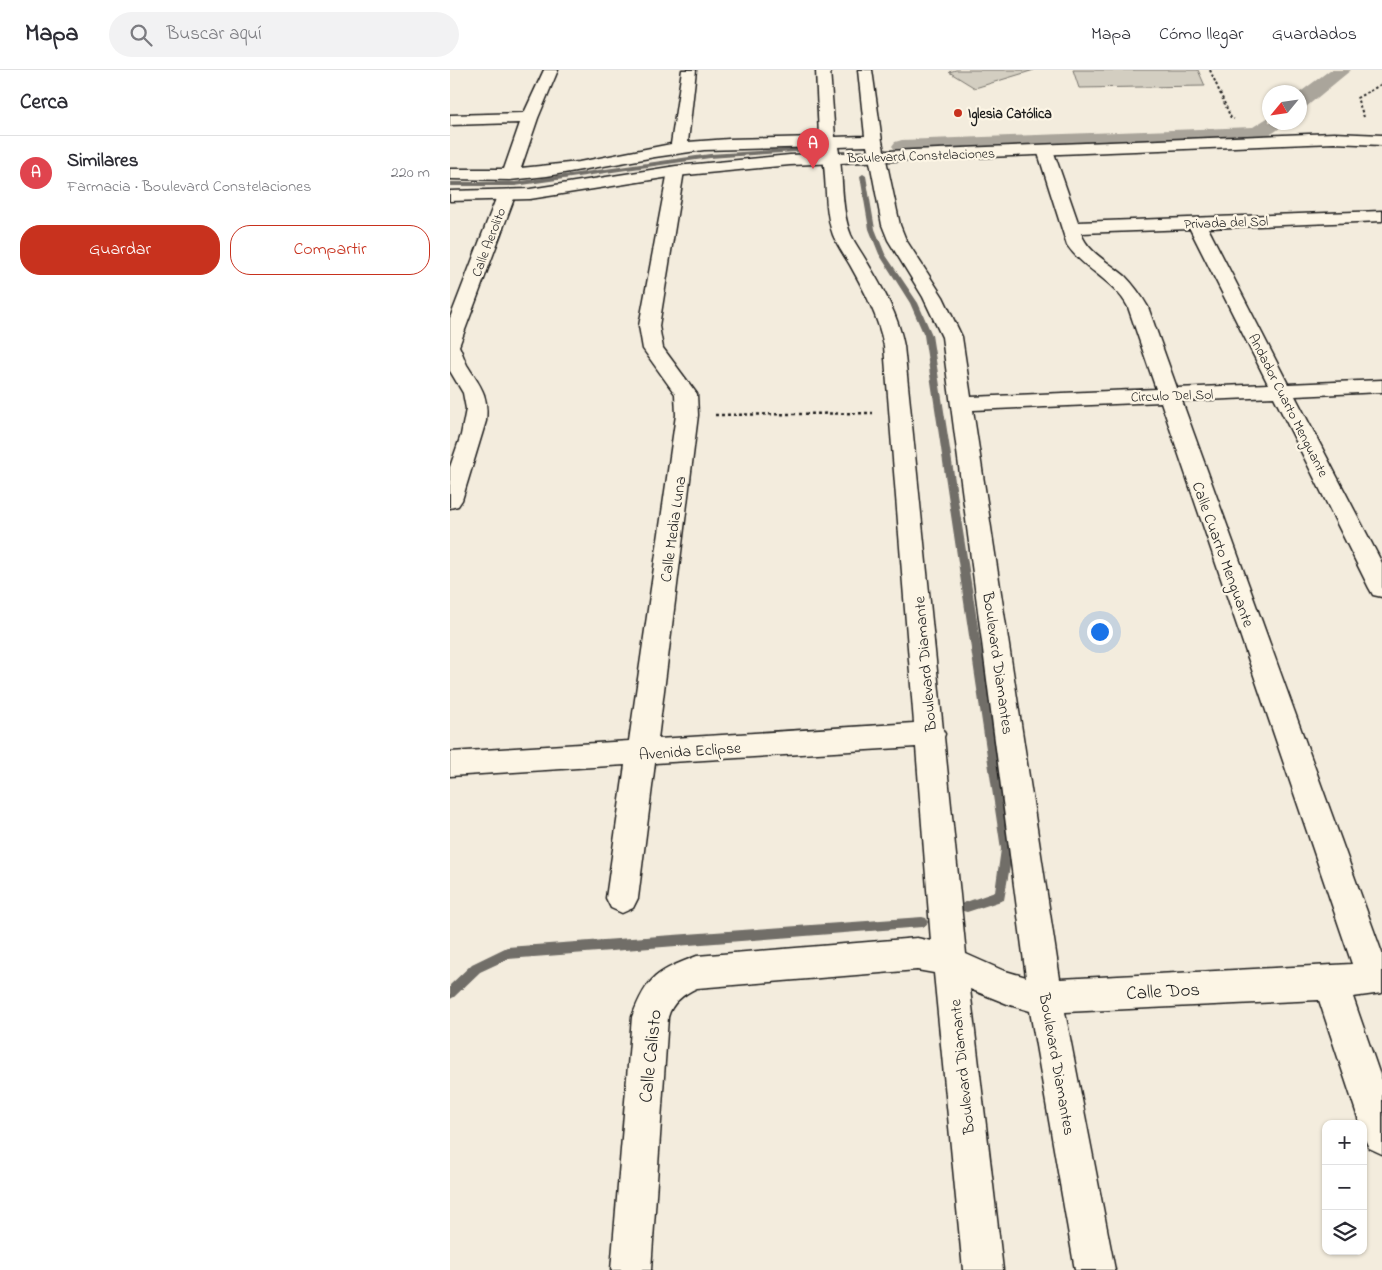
<!DOCTYPE html>
<html lang="es">
<meta charset="utf-8">
<style>
:root{--surface:#fff;--page:#f2f2f3;--text:#2b2b33;--muted:#7c7c81;--line:#e1e1e2;--accent:#c8321e}
body{margin:0;font-family:"Indie Flower",sans-serif;background:var(--page);color:var(--text)}
.controls{position:absolute;right:15px;bottom:15px;display:grid;overflow:hidden;border-radius:10px;box-shadow:0 1px 4px #0004}
.controls button{width:45px;height:45px;display:grid;place-items:center;padding:0;border:0;border-bottom:1px solid var(--line);background:var(--surface);color:var(--text);font:25px sans-serif}
.compass{position:absolute;left:812px;top:15px;width:45px;height:45px;border-radius:50%;background:var(--surface);box-shadow:0 1px 4px #0004;rotate:241deg}
.you{position:absolute;left:649px;top:561px;width:18px;height:18px;margin:-12px;border:4px solid #fff;border-radius:50%;background:#1a73e8;box-shadow:0 0 0 8px #1a73e833}
.badge{display:grid;place-items:center;width:32px;height:32px;border-radius:50%;background:var(--accent);color:#fff;font-size:16px;font-weight:700}
.pin{position:absolute;translate:-50% -41px;filter:drop-shadow(0 1px 2px #0008)}
.pin::after{content:'';position:absolute;top:26px;width:18px;height:15px;background:inherit;clip-path:polygon(0 0,100% 0,50% 100%)}
.list{margin:0;padding:0;list-style:none}
h2{display:flex;justify-content:space-between;align-items:center;height:65px;margin:0;padding:0 20px;font-size:21px}
h2 small{font-size:16px;font-weight:400;color:var(--muted)}
.list li{display:grid;grid-template-columns:32px 1fr auto;gap:15px;align-items:center;box-sizing:border-box;height:75px;padding:0 20px;border-top:1px solid var(--line)}
.list b{display:block;font-size:19px;white-space:nowrap}
.list p{margin:0;font-size:16px;white-space:nowrap;color:var(--muted)}
.list em{font-size:16px;font-style:normal;color:var(--muted)}
.actions{display:flex;gap:10px;padding:15px 20px}
.actions a{flex:1;padding:11px 0;border:1px solid var(--accent);border-radius:20px;text-align:center;font-size:18px;color:var(--accent)}
.actions .main{background:var(--accent);color:#fff}
.icon{flex:none;width:28px;height:28px;fill:none;stroke:currentColor;stroke-width:2;stroke-linecap:round;stroke-linejoin:round}
.map{position:relative;flex:none;width:932px;height:1200px;overflow:hidden}
header{display:flex;align-items:center;gap:30px;box-sizing:border-box;height:70px;padding:0 25px;background:var(--surface);border-bottom:1px solid var(--line)}
header strong{font-size:24px}
nav{display:flex;gap:28px;margin-inline-start:auto;font-size:18px}
.search{width:350px;height:45px;background:var(--page);display:flex;align-items:center;gap:12px;box-sizing:border-box;padding:0 18px;border-radius:28px;color:var(--muted);font-size:19px}
main{display:flex}
aside{flex:1;background:var(--surface)}
.map>svg:first-child{display:block}
.green{fill:#d3cec1;stroke:#78756e}
.lines{fill:none;stroke-linecap:round;stroke-linejoin:round}
.stream{fill:#716e68;fill-rule:evenodd}
.canal{fill:#aaa59b;fill-rule:evenodd}
.minor-casing{stroke:#1c1c1c;stroke-width:3}
.tertiary-casing{stroke:#1c1c1c;stroke-width:3}
.path-far1{stroke:#1c1c1c;stroke-width:2;stroke-dasharray:2.5 2.5;stroke-linecap:butt}
.path{stroke:#1c1c1c;stroke-width:2.5;stroke-dasharray:3 3;stroke-linecap:butt}
.minor{fill:#fcf5e5;fill-rule:evenodd}
.tertiary{fill:#fcf5e5;fill-rule:evenodd}
.poi-dot{fill:#c8321e;stroke:#fcf5e5;stroke-width:2}
.labels{text-anchor:middle;stroke-width:4.5;stroke-linejoin:round;paint-order:stroke}
.far-poi-label{font-size:14px;font-weight:bold;fill:#1c1c1c;stroke:#fcf5e5;text-anchor:start}
.far-street-label{font-size:14px;fill:#1c1c1c;stroke:#fcf5e5}
.street-label{font-size:16px;fill:#1c1c1c;stroke:#fcf5e5}
.near-street-label{font-size:19px;fill:#1c1c1c;stroke:#fcf5e5}
</style>
<header>
<strong>Mapa</strong>
<div class="search"><svg class="icon" aria-label="search" viewBox="0 0 24 24"><circle cx="10" cy="10" r="6"/><path d="M15 15l6 6"/></svg>Buscar aquí</div>
<nav><a>Mapa</a><a>Cómo llegar</a><a>Guardados</a></nav>
</header>
<main>
<aside>
<h2>Cerca<small></small></h2>
<ul class="list">
<li><span class="badge" style="background:#e0444e">A</span><div><b>Similares</b><p>Farmacia · Boulevard Constelaciones</p></div><em>220 m</em></li>
</ul>
<div class="actions"><a class="main">Guardar</a><a>Compartir</a></div>
</aside>
<div class="map">
<svg width="932" height="1200" viewBox="0 0 932 1200">
<rect width="100%" height="100%" fill="#f3ecdd"/>
<filter id="ink" filterUnits="userSpaceOnUse"><feTurbulence type="fractalNoise" baseFrequency=".02" numOctaves="2"/><feDisplacementMap in="SourceGraphic" scale="10" xChannelSelector="R" yChannelSelector="G"/><feConvolveMatrix kernelMatrix="1 2 1 2 8 2 1 2 1" color-interpolation-filters="sRGB"/></filter>
<g filter="url(#ink)">
<!-- green -->
<g class="green">
<polygon points="506,0 584,0 525,18 499,2"/>
<polygon points="623,0 748,0 755,16 629,18"/>
</g>
<g class="lines">
<!-- stream -->
<g class="stream">
<polygon points="369,77 372,79 371,80 260,88 65,116 0,116 0,112 65,112 260,84"/>
<polygon points="413,104 416,106 425,159 435,184 468,233 482,265 563,779 554,830 517,842 513,841 511,837 513,833 545,822 551,779 474,265 460,233 429,184 419,159 410,106"/>
<polygon points="472,847 476,848 478,852 476,856 472,857 58,889 30,902 4,927 0,929 0,915 22,894 57,877"/>
</g>
<!-- canal -->
<g class="canal">
<polygon points="880,0 901,0 856,37 849,39 849,23"/>
<path d="M819,47V52H835C829,61 817,67 807,69L452,82L445,80L442,76L445,72L452,70L803,57Z"/>
</g>
<defs>
<g id="minor">
<path d="M94,0H108L88,48L71,98L129,92L221,74L232,0H246L238,72L279,69L369,67L366,0H380L385,67L415,66L408,0H422L432,71L450,155L456,170L493,227L512,267L521,327L706,319L678,237C664,210 634,200 617,175L587,80L589,77H601L603,80L628,152L932,141V151L758,158L838,314L932,310V322L845,326L932,493V527L923,525L919,518L824,327L732,331L932,883V923L903,927L932,1011V1084L919,1078L913,1065V1054H910L869,930L615,942L665,1200H625L580,941L560,935L520,919L553,1200H513L484,903L467,900L247,918C234,924 222,932 218,947L201,1200H161L182,947C197,906 208,901 247,886L467,868L481,871L466,677L205,693L188,828L183,838L172,843L161,838L156,828L175,695L0,706V682L179,671L226,345L225,324L193,279L189,256L218,101L220,97H232L234,101L209,256L213,278L247,324L248,345L208,669L464,653L434,276C428,246 415,222 400,195C394,185 387,175 383,165C373,136 378,106 371,77L254,80L205,87L97,106L60,110L0,109V99H54L70,53L0,55V45L74,43ZM417,76L432,155L438,170L473,227L492,267L576,907L552,900L516,884L494,667L495,664L493,660L454,276C448,244 433,219 417,192C412,183 405,174 401,165C390,137 394,106 388,77ZM740,159L818,314L727,318L698,237C691,225 684,215 675,206C659,192 638,183 631,163ZM711,332L902,894L610,909L523,340Z"/>
<path d="M56,121L62,122L65,126L9,276C12,282 14,289 17,295C30,316 39,324 36,351L12,430L8,436L0,438V397L11,365L16,339L13,323L0,301V248L47,126L50,122Z"/>
</g>
<polygon id="tertiary" points="884,63 932,65 932,75 884,73 340,95 226,106 80,129 0,131 0,121 80,119 226,96 340,85"/>
</defs>
<!-- minor casing -->
<use href="#minor" class="minor-casing"/>
<!-- tertiary casing -->
<use href="#tertiary" class="tertiary-casing"/>
<!-- path-far1 -->
<g class="path-far1">
<polyline points="760,0 781,48 784,49"/>
<polyline points="914,47 907,28 932,14"/>
</g>
<!-- path -->
<polyline class="path" points="265,345 423,343"/>
<!-- minor -->
<use href="#minor" class="minor"/>
<!-- tertiary -->
<use href="#tertiary" class="tertiary"/>
</g>
</g>
<!-- markers -->
<circle class="poi-dot" cx="508" cy="43" r="5"/>
<g class="labels">
<!-- far-poi labels -->
<g class="far-poi-label">
<text x="518" y="48">Iglesia Católica</text>
</g>
<!-- far-street labels -->
<g class="far-street-label">
<text transform="translate(471 85) rotate(-2)" y="5">Boulevard Constelaciones</text>
<text transform="translate(776 152) rotate(-2)" y="5">Privada del Sol</text>
<text transform="translate(38 172) rotate(-69)" y="5">Calle Aerolito</text>
<text transform="translate(722 325) rotate(-2)" y="5">Circulo Del Sol</text>
<text transform="translate(839 335) rotate(63)" y="5">Andador Cuarto Menguante</text>
</g>
<!-- street labels -->
<g class="street-label">
<text transform="translate(222 459) rotate(-82)" y="6">Calle Media Luna</text>
<text transform="translate(774 484) rotate(70)" y="6">Calle Cuarto Menguante</text>
<text transform="translate(549 593) rotate(82)" y="6">Boulevard Diamantes</text>
<text transform="translate(474 594) rotate(-95)" y="6">Boulevard Diamante</text>
<text transform="translate(240 680) rotate(-4)" y="6">Avenida Eclipse</text>
<text transform="translate(608 994) rotate(80)" y="6">Boulevard Diamantes</text>
<text transform="translate(511 997) rotate(-96)" y="6">Boulevard Diamante</text>
</g>
<!-- near-street labels -->
<g class="near-street-label">
<text transform="translate(713 920) rotate(-3)" y="7">Calle Dos</text>
<text transform="translate(199 986) rotate(-84)" y="7">Calle Calisto</text>
</g>
</g>
</svg>
<div class="controls">
<button>+</button>
<button>−</button>
<button><svg class="icon" aria-label="layers" viewBox="0 0 24 24"><path d="M12 4l9 5-9 5-9-5zM3 14l9 5 9-5"/></svg></button>
</div>
<svg class="compass" viewBox="-18 -18 36 36"><path d="M0-13l5 13h-10z" fill="#e53935"/><path d="M0 13l5-13h-10z" fill="#7c7c81"/></svg>
<div class="you"></div>
<div class="pin badge" style="left:363px;top:99px;background:#e0444e">A</div>
</div>
</main>
